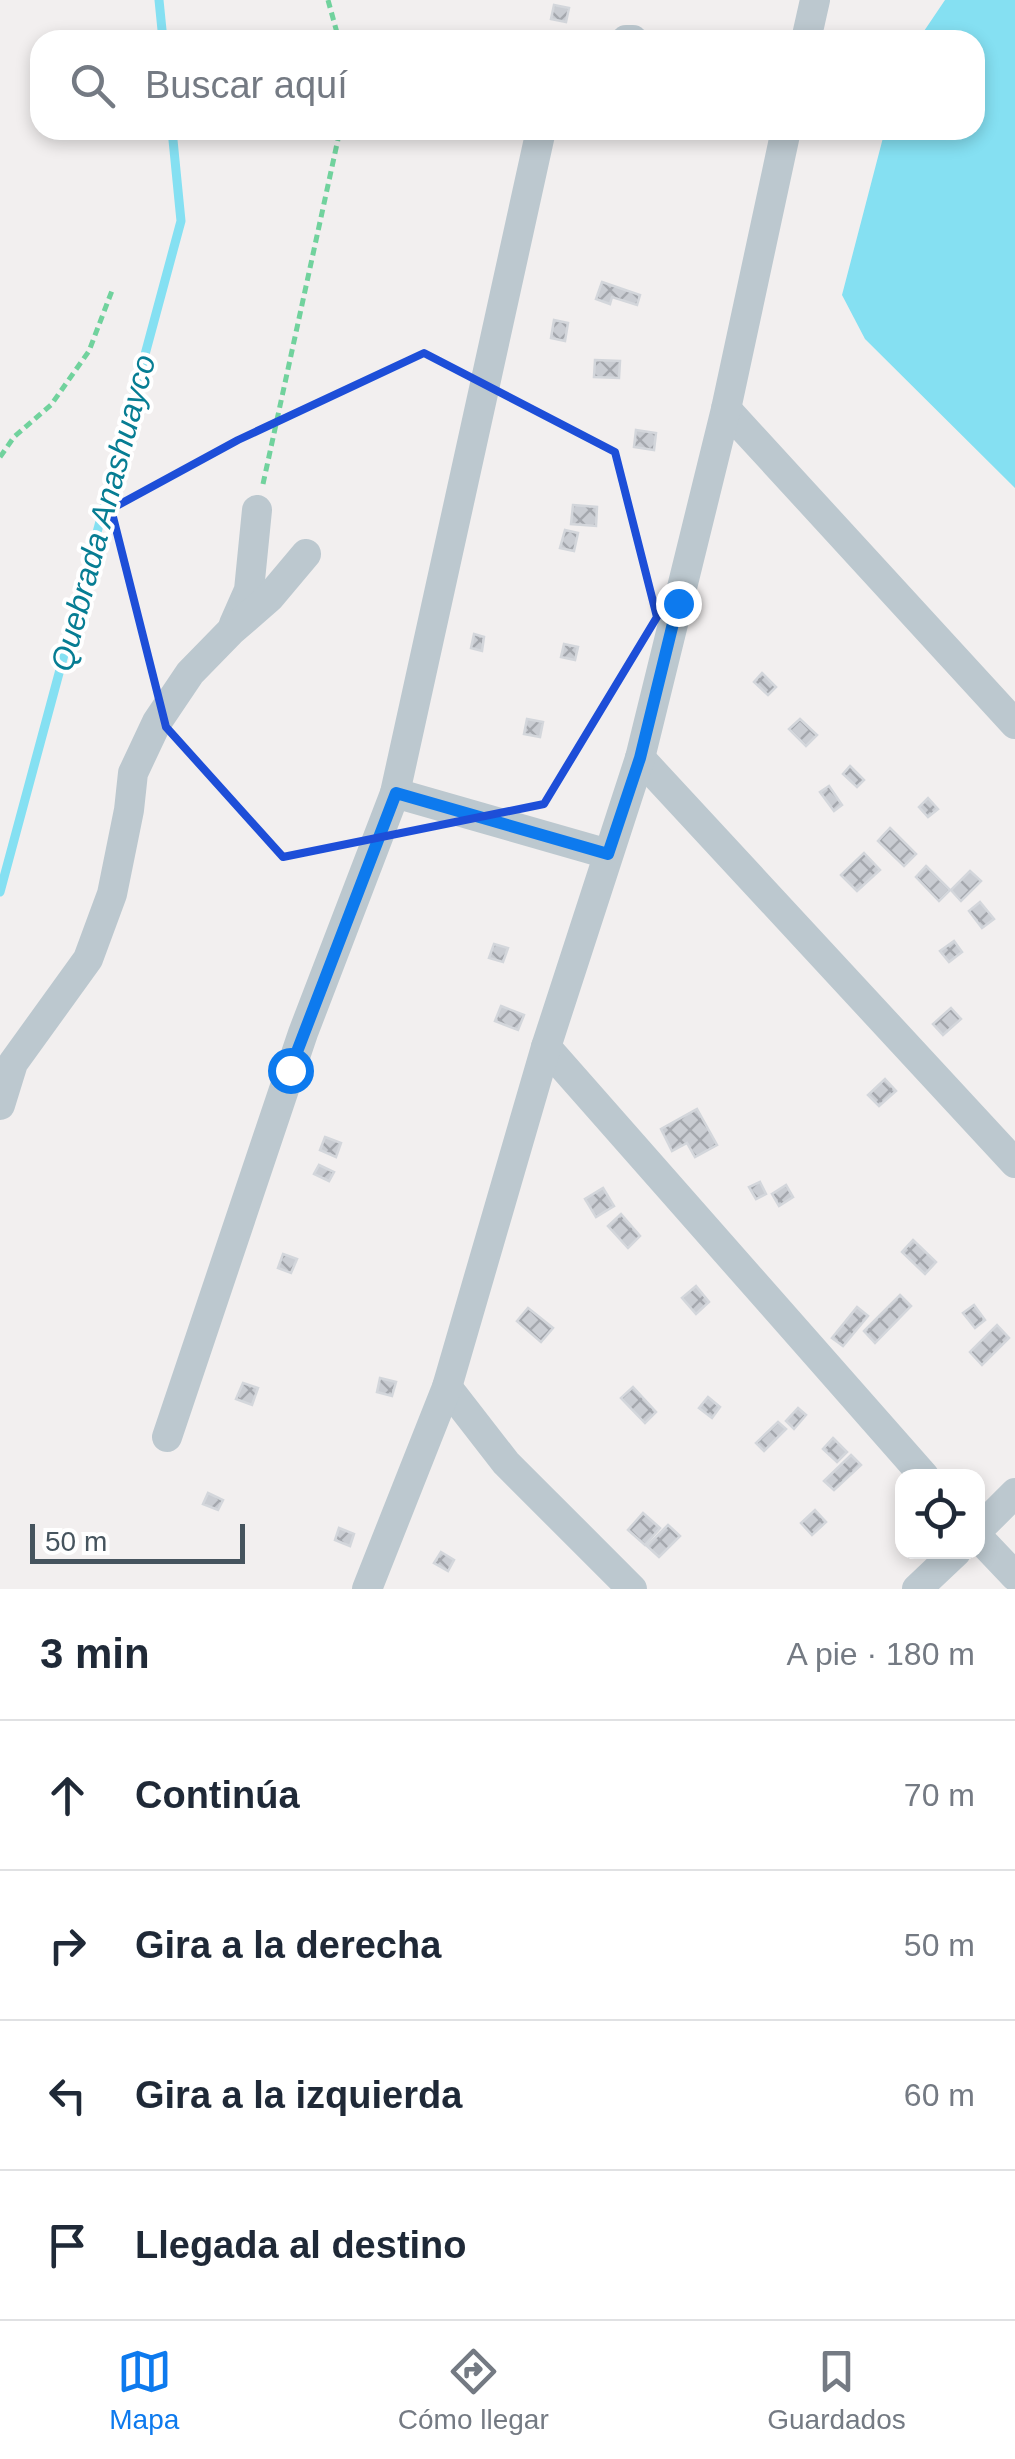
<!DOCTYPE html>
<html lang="es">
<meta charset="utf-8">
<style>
:root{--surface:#fff;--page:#f2f2f3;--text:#1f2937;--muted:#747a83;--line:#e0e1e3;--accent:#0d7aee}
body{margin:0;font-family:Arial,sans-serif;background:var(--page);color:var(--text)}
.controls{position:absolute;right:30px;bottom:30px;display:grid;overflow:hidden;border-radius:20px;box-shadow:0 5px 15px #0003}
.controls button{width:90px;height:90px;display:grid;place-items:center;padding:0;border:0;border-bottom:2px solid var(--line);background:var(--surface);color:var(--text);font:50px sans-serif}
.scale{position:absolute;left:30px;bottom:25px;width:215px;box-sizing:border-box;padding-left:10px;border:5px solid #46545e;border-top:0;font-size:28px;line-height:35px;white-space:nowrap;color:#46545e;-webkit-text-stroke:8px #fff;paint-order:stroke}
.stop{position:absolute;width:30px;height:30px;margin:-22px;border:8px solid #0d7aee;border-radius:50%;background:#fff}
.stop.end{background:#0d7aee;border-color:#fff;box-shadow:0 2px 10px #0008}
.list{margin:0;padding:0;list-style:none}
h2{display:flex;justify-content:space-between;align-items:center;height:130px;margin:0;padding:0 40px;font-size:42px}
h2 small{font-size:32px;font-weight:400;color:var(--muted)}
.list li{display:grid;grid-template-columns:65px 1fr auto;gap:30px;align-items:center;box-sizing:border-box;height:150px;padding:0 40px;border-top:2px solid var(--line)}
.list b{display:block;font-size:38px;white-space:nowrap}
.list em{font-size:32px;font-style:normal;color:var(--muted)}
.icon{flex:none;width:55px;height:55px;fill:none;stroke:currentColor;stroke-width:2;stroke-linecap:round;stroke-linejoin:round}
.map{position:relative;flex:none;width:1015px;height:1589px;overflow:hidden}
.search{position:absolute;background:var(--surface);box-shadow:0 5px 15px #0003;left:30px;right:30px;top:30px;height:110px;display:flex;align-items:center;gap:25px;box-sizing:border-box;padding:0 35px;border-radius:30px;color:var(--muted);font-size:38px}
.sheet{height:730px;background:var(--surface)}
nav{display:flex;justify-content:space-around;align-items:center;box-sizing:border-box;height:140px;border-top:2px solid var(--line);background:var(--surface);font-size:28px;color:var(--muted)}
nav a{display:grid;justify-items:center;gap:5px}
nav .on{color:var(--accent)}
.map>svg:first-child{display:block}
.water{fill:#85e0f2}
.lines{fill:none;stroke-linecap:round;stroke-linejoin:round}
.stream{stroke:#85e0f2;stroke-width:9}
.building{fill:url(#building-cross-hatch);stroke:#d3d6db;stroke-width:2.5}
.path{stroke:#71d29d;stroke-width:5;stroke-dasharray:8 5;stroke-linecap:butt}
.minor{stroke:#bcc8cf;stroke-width:30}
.route{stroke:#0d7aee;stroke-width:12}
.marked{fill:none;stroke:#1d4ed8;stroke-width:8;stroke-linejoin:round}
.labels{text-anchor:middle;stroke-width:8;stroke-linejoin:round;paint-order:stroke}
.water-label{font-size:32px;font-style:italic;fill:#067d93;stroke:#fff}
</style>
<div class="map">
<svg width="1015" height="1589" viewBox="0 0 1015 1589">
<defs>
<pattern id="building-cross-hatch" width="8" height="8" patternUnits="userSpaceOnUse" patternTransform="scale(2.5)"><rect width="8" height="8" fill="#c9ccd2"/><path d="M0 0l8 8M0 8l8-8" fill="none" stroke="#a5a8ae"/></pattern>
</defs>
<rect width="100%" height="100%" fill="#f2efef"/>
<!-- water -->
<polygon class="water" points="945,0 1015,0 1015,488 865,339 842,295 885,130 975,130 975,40 918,40"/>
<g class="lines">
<!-- stream -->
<g class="stream">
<polyline points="159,0 163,40"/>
<polyline points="0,892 181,221 172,130"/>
</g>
</g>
<!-- building -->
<g class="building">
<polygon points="554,5 569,8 566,22 551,19"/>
<polygon points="602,282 640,295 637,305 612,297 610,304 596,299"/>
<polygon points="554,320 568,323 565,341 551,338"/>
<polygon points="595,360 620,361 619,378 594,377"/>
<polygon points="636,430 656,433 654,450 634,447"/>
<polygon points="573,505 597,507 596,526 571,524"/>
<polygon points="565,530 578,533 574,551 560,548"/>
<polygon points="474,634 484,637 482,651 471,648"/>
<polygon points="564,644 578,647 575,660 561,657"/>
<polygon points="762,673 776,687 768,695 754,682"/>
<polygon points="527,719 543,722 540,737 524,734"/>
<polygon points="800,719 817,735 806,746 789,729"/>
<polygon points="850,766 864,780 857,787 843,774"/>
<polygon points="829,786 842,805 834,811 820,792"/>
<polygon points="928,798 938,809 928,817 919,807"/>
<polygon points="890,828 916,854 904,866 878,841"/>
<polygon points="864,853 880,870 857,891 841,875"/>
<polygon points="926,866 950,890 939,901 916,877"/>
<polygon points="970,871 981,881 961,901 951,890"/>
<polygon points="980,902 994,919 982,928 969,911"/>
<polygon points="954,941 962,952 949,962 940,951"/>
<polygon points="494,944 508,948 503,962 489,958"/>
<polygon points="501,1006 524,1015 518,1030 495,1021"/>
<polygon points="951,1008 961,1019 943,1035 933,1024"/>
<polygon points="885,1079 896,1091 879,1106 868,1095"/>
<polygon points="697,1109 717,1145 695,1157 687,1143 672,1151 661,1129"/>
<polygon points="325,1137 341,1143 336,1157 320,1150"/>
<polygon points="319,1165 334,1172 329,1181 314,1174"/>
<polygon points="760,1182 766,1194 756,1199 749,1187"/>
<polygon points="786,1185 793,1197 779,1206 772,1194"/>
<polygon points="603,1188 614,1206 596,1217 585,1199"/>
<polygon points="621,1214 640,1236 628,1248 608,1226"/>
<polygon points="913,1240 936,1262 925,1274 902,1252"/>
<polygon points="283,1254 297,1259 291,1273 278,1268"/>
<polygon points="696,1286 709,1302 696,1314 682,1298"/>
<polygon points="900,1295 911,1306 875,1343 864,1331"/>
<polygon points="974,1305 985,1320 975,1328 963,1313"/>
<polygon points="857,1307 868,1316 843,1346 832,1338"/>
<polygon points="528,1308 553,1328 541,1342 517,1321"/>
<polygon points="997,1325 1009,1338 982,1365 970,1352"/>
<polygon points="380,1378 396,1382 392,1396 377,1392"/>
<polygon points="243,1383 258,1388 252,1405 236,1399"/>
<polygon points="633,1387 656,1412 645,1423 621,1398"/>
<polygon points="708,1397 720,1407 712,1418 699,1408"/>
<polygon points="798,1408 806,1415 794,1429 786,1421"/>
<polygon points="778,1422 786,1429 764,1451 756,1443"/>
<polygon points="833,1438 847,1452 837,1462 823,1449"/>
<polygon points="851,1455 861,1465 834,1490 824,1481"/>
<polygon points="208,1493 223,1500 218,1510 203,1504"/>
<polygon points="815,1510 826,1522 812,1535 801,1523"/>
<polygon points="643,1513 660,1528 645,1545 628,1530"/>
<polygon points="668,1525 680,1536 659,1557 647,1546"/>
<polygon points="339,1528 354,1534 350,1546 335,1540"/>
<polygon points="441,1552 454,1560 448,1571 434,1563"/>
</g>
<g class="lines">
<!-- path -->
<g class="path">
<polyline points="328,0 339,40"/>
<polyline points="0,457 14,437 51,405 89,351 113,288"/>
<polyline points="263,484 340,130"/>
</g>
<!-- minor -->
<g class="minor">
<polyline points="626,40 633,40"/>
<polyline points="806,40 815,0"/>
<polyline points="726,409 1015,724"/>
<polyline points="234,624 249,590 257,510"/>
<polyline points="640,758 1015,1163"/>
<polyline points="395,793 608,854"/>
<polyline points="546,1047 924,1476"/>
<polyline points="0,1105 13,1063 88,959 112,894 129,810 133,773 157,722 190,673 231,631 269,598 306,554"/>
<polyline points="447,1387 506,1463 632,1589"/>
<polyline points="167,1437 303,1033 395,793 541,130"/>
<polyline points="978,1530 1015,1493"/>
<polyline points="978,1537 1015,1576"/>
<polyline points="367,1589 447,1387 546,1047 640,758 726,409 786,130"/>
<polyline points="917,1589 956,1552"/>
</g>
</g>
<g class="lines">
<!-- route -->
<polyline class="route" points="290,1070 396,793 608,854 640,758 678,603"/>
</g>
<!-- marked area -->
<path class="marked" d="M424,353L615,452L657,617L544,804L283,857L166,727L111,509L238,440Z"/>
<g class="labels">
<!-- water labels -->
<g class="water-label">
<text transform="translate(103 513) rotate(-75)" y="11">Quebrada Anashuayco</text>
</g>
</g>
</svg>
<div class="controls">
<button><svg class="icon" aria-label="locate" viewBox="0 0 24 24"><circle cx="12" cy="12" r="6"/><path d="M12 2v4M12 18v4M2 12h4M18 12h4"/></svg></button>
</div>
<div class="scale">50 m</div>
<div class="stop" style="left:290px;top:1070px"></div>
<div class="stop end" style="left:678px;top:603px"></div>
<div class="search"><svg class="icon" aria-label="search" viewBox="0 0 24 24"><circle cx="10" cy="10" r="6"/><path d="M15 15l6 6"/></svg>Buscar aquí</div>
</div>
<section class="sheet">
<h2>3 min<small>A pie · 180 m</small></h2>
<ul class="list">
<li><svg class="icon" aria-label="ahead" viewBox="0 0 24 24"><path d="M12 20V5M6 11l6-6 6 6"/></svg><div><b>Continúa</b></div><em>70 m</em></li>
<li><svg class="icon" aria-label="right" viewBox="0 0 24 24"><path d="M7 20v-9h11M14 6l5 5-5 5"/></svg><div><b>Gira a la derecha</b></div><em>50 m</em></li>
<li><svg class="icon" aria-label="left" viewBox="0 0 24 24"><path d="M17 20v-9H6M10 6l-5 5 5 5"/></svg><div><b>Gira a la izquierda</b></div><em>60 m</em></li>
<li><svg class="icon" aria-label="arrive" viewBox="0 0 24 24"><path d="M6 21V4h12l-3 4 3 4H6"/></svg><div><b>Llegada al destino</b></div></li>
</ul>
</section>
<nav>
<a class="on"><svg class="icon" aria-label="map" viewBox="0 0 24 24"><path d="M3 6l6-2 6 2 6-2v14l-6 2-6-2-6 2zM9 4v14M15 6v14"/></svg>Mapa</a>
<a><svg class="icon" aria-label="directions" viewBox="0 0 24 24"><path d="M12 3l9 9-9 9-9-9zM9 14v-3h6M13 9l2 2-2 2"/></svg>Cómo llegar</a>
<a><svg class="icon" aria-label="saved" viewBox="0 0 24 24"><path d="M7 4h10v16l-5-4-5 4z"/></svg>Guardados</a>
</nav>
